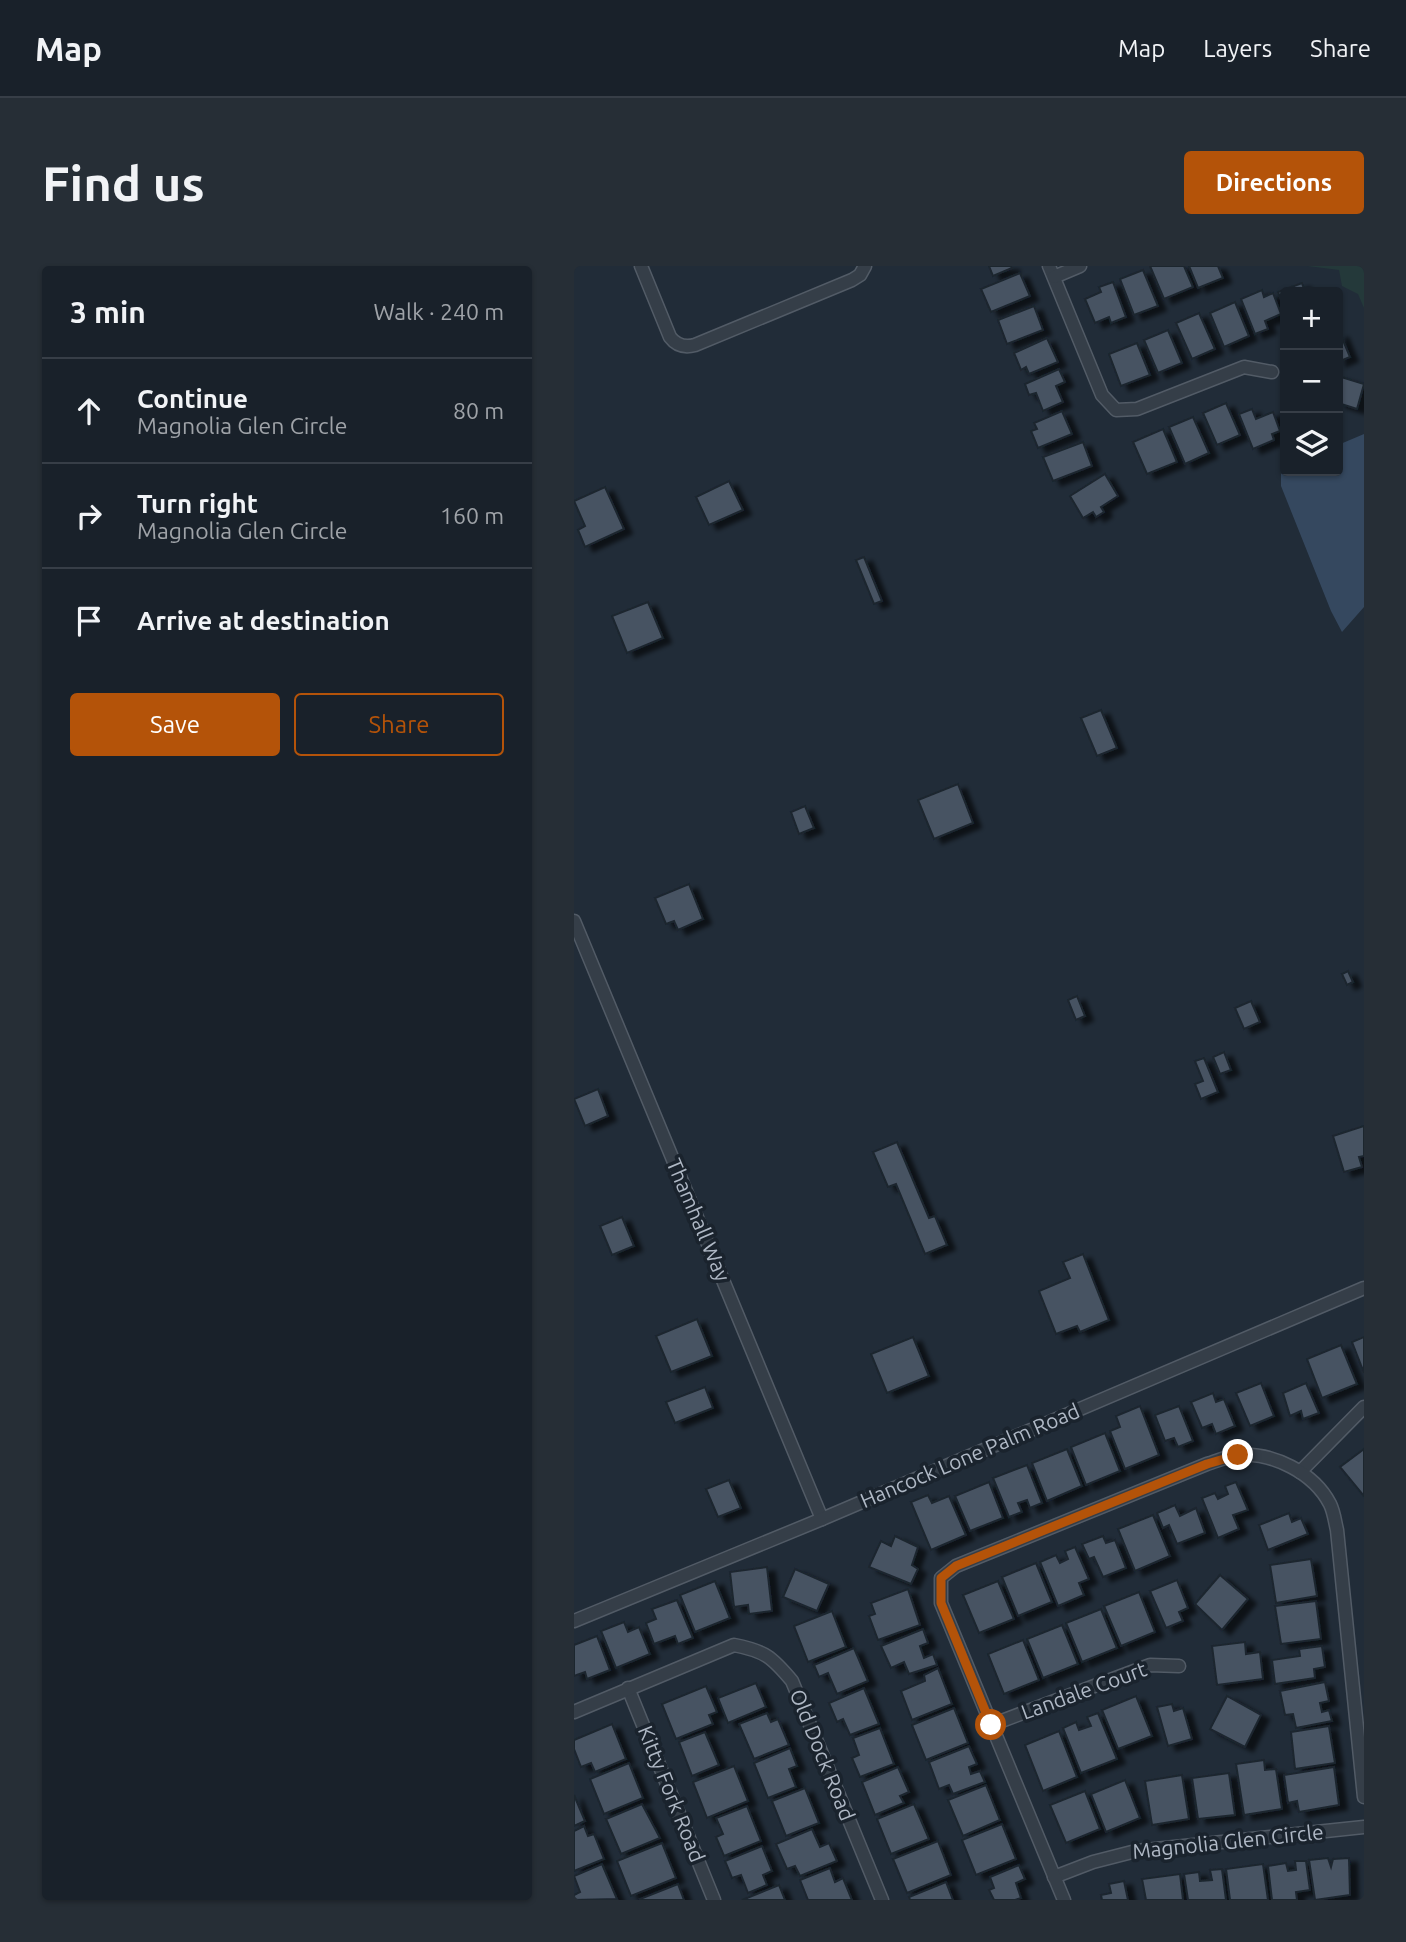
<!DOCTYPE html>
<meta charset="utf-8">
<style>
:root{--surface:#19212a;--page:#262e36;--text:#f1f3f6;--muted:#9fa3a8;--line:#373e47;--accent:#b45309}
body{margin:0;font-family:Ubuntu,sans-serif;background:var(--page);color:var(--text)}
.controls{position:absolute;right:21px;top:21px;display:grid;overflow:hidden;border-radius:7px;box-shadow:0 2px 5px #0004}
.controls button{width:63px;height:63px;display:grid;place-items:center;padding:0;border:0;border-bottom:2px solid var(--line);background:var(--surface);color:var(--text);font:35px sans-serif}
.stop{position:absolute;width:21px;height:21px;margin:-16px;border:5px solid #b45309;border-radius:50%;background:#fff}
.stop.end{background:#b45309;border-color:#fff;box-shadow:0 2px 7px #0008}
.list{margin:0;padding:0;list-style:none}
h2{display:flex;justify-content:space-between;align-items:center;height:91px;margin:0;padding:0 28px;font-size:30px}
h2 small{font-size:23px;font-weight:400;color:var(--muted)}
.list li{display:grid;grid-template-columns:46px 1fr auto;gap:21px;align-items:center;box-sizing:border-box;height:105px;padding:0 28px;border-top:2px solid var(--line)}
.list b{display:block;font-size:26px;white-space:nowrap}
.list p{margin:0;font-size:23px;white-space:nowrap;color:var(--muted)}
.list em{font-size:23px;font-style:normal;color:var(--muted)}
.actions{display:flex;gap:14px;padding:21px 28px}
.actions a{flex:1;padding:16px 0;border:2px solid var(--accent);border-radius:7px;text-align:center;font-size:24px;color:var(--accent)}
.actions .main{background:var(--accent);color:#fff}
.icon{flex:none;width:38px;height:38px;fill:none;stroke:currentColor;stroke-width:2;stroke-linecap:round;stroke-linejoin:round}
.map{position:relative;flex:none;width:790px;height:1634px;overflow:hidden;border-radius:7px}
header{display:flex;align-items:center;gap:42px;box-sizing:border-box;height:98px;padding:0 35px;background:var(--surface);border-bottom:2px solid var(--line)}
header strong{font-size:33px}
nav{display:flex;gap:38px;margin-inline-start:auto;font-size:24px}
.intro{display:flex;align-items:center;justify-content:space-between;box-sizing:border-box;height:168px;padding:0 42px}
h1{margin:0;font-size:49px}
.button{padding:18px 32px;border-radius:7px;background:var(--accent);color:#fff;font-size:24px;font-weight:700}
main{display:flex;gap:42px;padding:0 42px}
aside{flex:1;background:var(--surface);border-radius:7px;box-shadow:0 2px 5px #0004}
.map>svg:first-child{display:block}
.green{fill:#24393a}
.water{fill:#35485f}
.building{fill:#475362;stroke:#1c252f;stroke-width:2;filter:url(#shadow)}
.lines{fill:none;stroke-linecap:round;stroke-linejoin:round}
.minor-casing{stroke:#525b66;stroke-width:15}
.minor{stroke:#353e48;stroke-width:12}
.route{stroke:#b45309;stroke-width:9}
.labels{text-anchor:middle;stroke-width:7;stroke-linejoin:round;paint-order:stroke}
.street-label{font-size:21px;fill:#afb8c5;stroke:#1a232d}
</style>
<header>
<strong>Map</strong>
<nav><a>Map</a><a>Layers</a><a>Share</a></nav>
</header>
<div class="intro"><h1>Find us</h1><a class="button">Directions</a></div>
<main>
<aside>
<h2>3 min<small>Walk · 240 m</small></h2>
<ul class="list">
<li><svg class="icon" aria-label="ahead" viewBox="0 0 24 24"><path d="M12 20V5M6 11l6-6 6 6"/></svg><div><b>Continue</b><p>Magnolia Glen Circle</p></div><em>80 m</em></li>
<li><svg class="icon" aria-label="right" viewBox="0 0 24 24"><path d="M7 20v-9h11M14 6l5 5-5 5"/></svg><div><b>Turn right</b><p>Magnolia Glen Circle</p></div><em>160 m</em></li>
<li><svg class="icon" aria-label="arrive" viewBox="0 0 24 24"><path d="M6 21V4h12l-3 4 3 4H6"/></svg><div><b>Arrive at destination</b></div></li>
</ul>
<div class="actions"><a class="main">Save</a><a>Share</a></div>
</aside>
<div class="map">
<svg width="790" height="1634" viewBox="0 0 790 1634">
<defs>
<filter id="shadow"><feDropShadow dx="8" dy="4.5" stdDeviation="2" flood-color="#0009"/></filter>
</defs>
<rect width="100%" height="100%" fill="#212c38"/>
<!-- green -->
<polygon class="green" points="733,0 790,0 790,42 784,28 768,20 765,4"/>
<!-- water -->
<polygon class="water" points="790,168 790,341 768,366 757,345 707,220 707,208 712,205 764,205 764,179"/>
<!-- building -->
<g class="building">
<polygon points="415,0 437,0 438,2 419,10"/>
<polygon points="576,0 610,0 619,21 590,33"/>
<polygon points="615,0 644,0 649,12 624,22"/>
<polygon points="569,4 584,40 560,49 546,13"/>
<polygon points="446,7 456,30 417,46 407,23"/>
<polygon points="539,16 552,51 537,57 535,51 521,57 511,33 527,26 525,21"/>
<polygon points="728,17 731,26 711,26 711,45 704,26"/>
<polygon points="688,24 690,31 699,27 707,48 691,55 694,63 681,68 667,33"/>
<polygon points="661,36 675,70 650,81 636,47"/>
<polygon points="460,40 469,64 433,78 424,54"/>
<polygon points="625,47 641,83 618,93 602,57"/>
<polygon points="594,64 608,97 584,107 570,74"/>
<polygon points="766,67 776,91 764,96 764,68"/>
<polygon points="473,72 484,96 455,108 452,101 447,104 440,87"/>
<polygon points="563,77 576,109 547,120 535,88"/>
<polygon points="485,103 491,116 482,120 489,136 469,145 462,127 455,129 451,118"/>
<polygon points="764,110 790,118 783,143 764,137"/>
<polygon points="652,137 666,169 643,179 629,147"/>
<polygon points="678,143 682,153 699,146 706,165 698,168 700,174 679,183 665,148"/>
<polygon points="488,145 498,168 464,182 457,165 463,163 460,157"/>
<polygon points="619,151 635,187 611,198 595,161"/>
<polygon points="589,163 603,196 573,208 559,176"/>
<polygon points="509,176 518,200 479,215 469,191"/>
<polygon points="531,208 544,230 527,241 530,246 522,251 519,246 509,252 496,230"/>
<polygon points="155,215 169,244 135,259 122,231"/>
<polygon points="31,221 50,263 11,281 4,264 11,260 0,235"/>
<polygon points="290,291 308,335 300,338 282,294"/>
<polygon points="74,336 89,372 53,387 38,350"/>
<polygon points="527,444 543,482 523,490 507,452"/>
<polygon points="384,518 399,557 360,573 344,534"/>
<polygon points="231,540 240,562 225,568 217,546"/>
<polygon points="115,618 129,653 104,664 100,655 92,658 81,632"/>
<polygon points="774,705 779,716 773,719 768,708"/>
<polygon points="503,730 511,750 502,754 494,734"/>
<polygon points="677,735 686,756 670,763 661,742"/>
<polygon points="650,786 657,804 646,808 639,791"/>
<polygon points="630,792 644,826 627,833 621,818 629,815 621,795"/>
<polygon points="24,823 34,850 11,860 0,833"/>
<polygon points="790,860 790,890 785,891 788,901 770,906 759,870"/>
<polygon points="323,876 355,952 361,950 373,979 351,988 322,918 314,921 299,886"/>
<polygon points="48,951 60,980 38,989 26,960"/>
<polygon points="509,988 535,1054 506,1066 503,1060 482,1068 465,1025 496,1012 489,996"/>
<polygon points="123,1053 138,1090 97,1106 82,1070"/>
<polygon points="339,1071 355,1110 313,1127 297,1088"/>
<polygon points="790,1071 790,1107 778,1076"/>
<polygon points="767,1079 783,1118 748,1132 733,1093"/>
<polygon points="687,1117 700,1150 676,1160 662,1127"/>
<polygon points="732,1117 745,1147 729,1153 727,1145 716,1150 709,1127"/>
<polygon points="131,1121 139,1142 101,1157 92,1136"/>
<polygon points="639,1127 642,1136 650,1133 661,1160 642,1168 638,1158 628,1162 617,1136"/>
<polygon points="566,1140 585,1189 551,1203 536,1165 546,1161 542,1150"/>
<polygon points="605,1140 619,1175 604,1181 600,1172 591,1175 581,1149"/>
<polygon points="531,1167 546,1205 512,1219 497,1181"/>
<polygon points="493,1183 508,1220 473,1235 458,1197"/>
<polygon points="790,1183 790,1230 766,1201"/>
<polygon points="453,1199 468,1237 456,1242 453,1234 444,1237 448,1246 435,1251 419,1212"/>
<polygon points="155,1214 167,1242 144,1251 132,1223"/>
<polygon points="415,1216 429,1252 396,1265 381,1230"/>
<polygon points="662,1216 674,1244 659,1249 665,1263 644,1272 628,1232 641,1227 644,1233 654,1228 651,1220"/>
<polygon points="354,1229 358,1237 375,1230 392,1269 357,1284 337,1236"/>
<polygon points="601,1239 606,1250 622,1242 631,1267 603,1278 595,1259 589,1262 583,1247"/>
<polygon points="715,1247 718,1256 727,1252 734,1268 694,1284 685,1259"/>
<polygon points="579,1249 596,1290 561,1305 544,1263"/>
<polygon points="321,1270 344,1281 338,1299 344,1303 337,1318 295,1301 307,1275 317,1280"/>
<polygon points="529,1270 532,1277 541,1274 552,1302 529,1311 520,1291 515,1293 508,1278"/>
<polygon points="501,1281 515,1313 505,1317 510,1329 484,1340 466,1296 482,1289 486,1297 494,1293 491,1285"/>
<polygon points="737,1293 743,1330 702,1337 696,1299"/>
<polygon points="462,1297 478,1336 444,1350 428,1311"/>
<polygon points="193,1301 198,1345 175,1348 174,1339 160,1341 156,1306"/>
<polygon points="221,1303 255,1318 243,1345 209,1331"/>
<polygon points="646,1309 674,1333 648,1364 621,1338"/>
<polygon points="603,1314 614,1342 605,1346 609,1355 592,1362 576,1325"/>
<polygon points="141,1315 156,1352 121,1366 106,1329"/>
<polygon points="424,1315 440,1353 405,1367 389,1329"/>
<polygon points="334,1323 346,1359 304,1374 295,1350 301,1348 297,1337"/>
<polygon points="565,1326 581,1366 547,1380 530,1340"/>
<polygon points="103,1334 119,1372 104,1378 101,1370 80,1378 72,1357 82,1353 78,1343"/>
<polygon points="742,1335 747,1373 707,1378 701,1340"/>
<polygon points="527,1343 543,1382 508,1396 492,1357"/>
<polygon points="258,1345 272,1381 234,1396 220,1360"/>
<polygon points="50,1356 54,1366 65,1361 76,1388 42,1402 27,1365"/>
<polygon points="488,1359 504,1398 469,1412 453,1373"/>
<polygon points="349,1363 354,1377 346,1380 350,1392 359,1388 363,1399 335,1408 330,1396 317,1402 307,1380"/>
<polygon points="23,1370 36,1404 13,1413 11,1406 0,1410 0,1379"/>
<polygon points="449,1374 465,1414 430,1428 414,1388"/>
<polygon points="671,1376 672,1388 686,1386 689,1413 643,1419 638,1380"/>
<polygon points="748,1380 751,1401 740,1403 741,1412 701,1418 698,1394 726,1390 725,1383"/>
<polygon points="280,1382 294,1415 263,1428 254,1407 245,1411 240,1399"/>
<polygon points="364,1402 378,1438 338,1454 327,1425 351,1415 350,1409"/>
<polygon points="751,1416 755,1435 746,1437 748,1446 755,1444 758,1455 722,1462 719,1448 711,1449 706,1425"/>
<polygon points="182,1417 192,1441 154,1457 144,1432"/>
<polygon points="132,1420 143,1446 135,1449 139,1458 102,1473 88,1438"/>
<polygon points="290,1422 305,1458 276,1469 269,1453 263,1456 255,1437"/>
<polygon points="562,1430 578,1470 544,1483 528,1444"/>
<polygon points="653,1430 687,1449 671,1481 636,1463"/>
<polygon points="598,1438 600,1445 609,1442 618,1473 594,1480 583,1441"/>
<polygon points="380,1442 394,1477 352,1494 338,1459"/>
<polygon points="193,1447 197,1456 204,1453 215,1479 180,1493 165,1458"/>
<polygon points="524,1447 543,1493 507,1507 489,1462 502,1456 505,1464 517,1460 513,1451"/>
<polygon points="38,1458 52,1493 21,1506 17,1497 7,1501 0,1483 0,1474"/>
<polygon points="755,1460 761,1497 721,1503 717,1466"/>
<polygon points="306,1462 320,1498 286,1511 278,1492 285,1489 279,1472"/>
<polygon points="485,1465 503,1511 469,1525 451,1479"/>
<polygon points="131,1466 145,1499 118,1510 105,1476"/>
<polygon points="395,1480 403,1498 395,1501 397,1508 406,1505 411,1516 379,1528 375,1519 365,1523 355,1496"/>
<polygon points="216,1482 223,1500 215,1503 222,1521 194,1532 180,1497"/>
<polygon points="690,1494 691,1504 702,1503 708,1543 670,1549 662,1498"/>
<polygon points="55,1497 69,1532 30,1548 16,1513"/>
<polygon points="160,1500 174,1535 133,1552 119,1516"/>
<polygon points="324,1501 335,1526 326,1530 330,1537 301,1549 288,1516"/>
<polygon points="760,1501 765,1539 725,1546 723,1535 714,1537 710,1509"/>
<polygon points="655,1507 661,1549 624,1553 618,1512"/>
<polygon points="608,1509 615,1553 578,1559 571,1515"/>
<polygon points="551,1514 566,1552 532,1566 517,1528"/>
<polygon points="412,1519 426,1554 389,1570 374,1534"/>
<polygon points="231,1522 245,1557 212,1570 198,1535"/>
<polygon points="511,1525 526,1563 492,1577 476,1539"/>
<polygon points="0,1529 11,1555 0,1560"/>
<polygon points="68,1538 86,1572 47,1588 32,1553"/>
<polygon points="340,1538 355,1573 317,1588 303,1553"/>
<polygon points="173,1540 187,1575 150,1590 142,1571 149,1568 142,1552"/>
<polygon points="428,1558 442,1593 402,1609 388,1574"/>
<polygon points="10,1560 14,1570 20,1568 30,1593 0,1605 0,1565"/>
<polygon points="238,1563 246,1581 255,1577 263,1595 226,1610 221,1600 213,1603 202,1578"/>
<polygon points="364,1575 377,1609 333,1627 319,1593"/>
<polygon points="88,1577 102,1612 57,1630 43,1595"/>
<polygon points="188,1580 198,1605 189,1609 193,1619 174,1627 167,1609 158,1612 151,1595"/>
<polygon points="754,1592 757,1601 759,1593 775,1592 776,1629 741,1634 735,1594"/>
<polygon points="721,1595 732,1595 736,1624 722,1626 723,1634 698,1634 694,1600 712,1597 714,1605 722,1604"/>
<polygon points="28,1598 43,1633 0,1634 0,1629 6,1626 0,1610"/>
<polygon points="689,1598 694,1634 656,1634 652,1603"/>
<polygon points="445,1599 451,1613 442,1617 447,1632 441,1634 420,1634 415,1624 420,1622 416,1611"/>
<polygon points="256,1602 261,1616 269,1612 278,1634 234,1634 226,1614"/>
<polygon points="648,1603 652,1634 614,1634 610,1608 625,1606 626,1615 638,1614 636,1604"/>
<polygon points="606,1608 609,1634 572,1634 568,1613"/>
<polygon points="550,1615 554,1634 528,1634 527,1629 537,1627 535,1618"/>
<polygon points="372,1616 379,1634 336,1634 335,1631"/>
<polygon points="104,1618 110,1634 67,1634 66,1633"/>
<polygon points="205,1619 211,1634 168,1634"/>
</g>
<g class="lines">
<defs>
<g id="minor">
<path d="M67,0L96,71C102,79 110,82 121,79L278,14L286,9L291,0"/>
<polyline points="475,0 528,129 542,144 563,143 670,101 698,106"/>
<polyline points="480,11 506,0"/>
<polyline points="0,655 248,1253"/>
<polyline points="726,1206 790,1141"/>
<polyline points="0,1355 248,1253 790,1022"/>
<polyline points="54,1422 140,1634"/>
<path d="M0,1446L160,1379C191,1385 198,1391 218,1415L308,1634"/>
<polyline points="417,1459 576,1399 605,1400"/>
<polyline points="480,1611 519,1596 562,1585 790,1561"/>
<path d="M490,1634L367,1337V1312L382,1300L633,1198C643,1195 654,1190 664,1189C699,1186 740,1207 756,1238C760,1246 761,1256 763,1264L790,1531"/>
</g>
</defs>
<!-- minor casing -->
<use href="#minor" class="minor-casing"/>
<!-- minor -->
<use href="#minor" class="minor"/>
</g>
<g class="lines">
<!-- route -->
<polyline class="route" points="417,1459 367,1337 367,1312 382,1300 633,1198 664,1189"/>
</g>
<g class="labels">
<!-- street labels -->
<g class="street-label">
<text transform="translate(124 954) rotate(67)" y="7">Thamhall Way</text>
<text transform="translate(396 1190) rotate(-23)" y="7">Hancock Lone Palm Road</text>
<text transform="translate(510 1425) rotate(-20)" y="7">Landale Court</text>
<text transform="translate(248 1489) rotate(68)" y="7">Old Dock Road</text>
<text transform="translate(97 1528) rotate(68)" y="7">Kitty Fork Road</text>
<text transform="translate(654 1576) rotate(-6)" y="7">Magnolia Glen Circle</text>
</g>
</g>
</svg>
<div class="controls">
<button>+</button>
<button>−</button>
<button><svg class="icon" aria-label="layers" viewBox="0 0 24 24"><path d="M12 4l9 5-9 5-9-5zM3 14l9 5 9-5"/></svg></button>
</div>
<div class="stop" style="left:417px;top:1459px"></div>
<div class="stop end" style="left:664px;top:1189px"></div>
</div>
</main>
